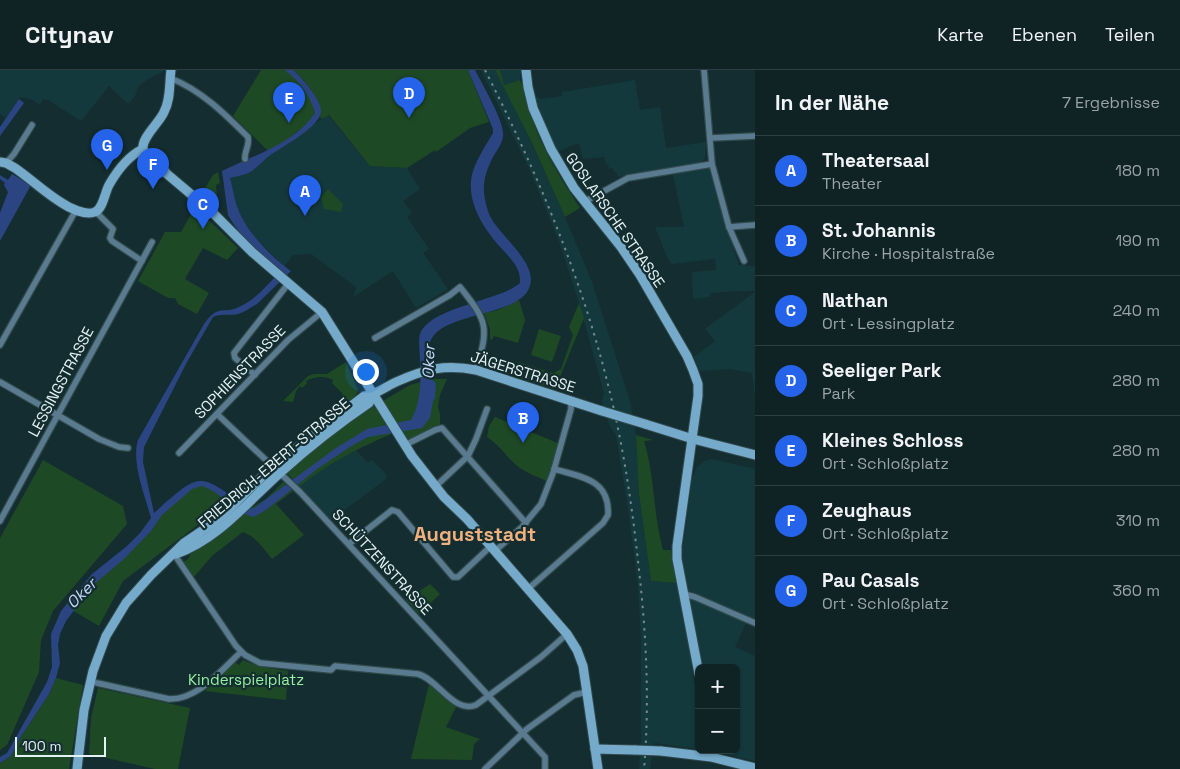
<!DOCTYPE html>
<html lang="de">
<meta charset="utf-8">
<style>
:root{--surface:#0f2224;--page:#182a2c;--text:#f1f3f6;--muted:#9ba4a6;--line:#2f3f41;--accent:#2563eb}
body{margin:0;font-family:"Space Grotesk",sans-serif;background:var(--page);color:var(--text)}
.controls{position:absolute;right:15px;bottom:15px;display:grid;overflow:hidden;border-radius:8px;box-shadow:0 1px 4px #0004}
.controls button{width:45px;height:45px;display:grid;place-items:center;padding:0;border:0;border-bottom:1px solid var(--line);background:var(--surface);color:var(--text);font:25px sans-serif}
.scale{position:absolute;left:15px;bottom:12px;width:91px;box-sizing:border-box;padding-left:5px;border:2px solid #e3f2f4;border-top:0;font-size:14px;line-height:18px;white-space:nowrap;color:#e3f2f4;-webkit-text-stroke:4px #142d30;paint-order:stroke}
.you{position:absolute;left:365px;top:301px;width:18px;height:18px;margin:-12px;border:4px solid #fff;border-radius:50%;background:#1a73e8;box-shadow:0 0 0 8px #1a73e833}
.badge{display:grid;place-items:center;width:32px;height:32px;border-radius:50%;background:var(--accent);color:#fff;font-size:16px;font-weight:700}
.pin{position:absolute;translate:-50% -41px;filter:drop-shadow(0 1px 2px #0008)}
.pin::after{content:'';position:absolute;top:26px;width:18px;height:15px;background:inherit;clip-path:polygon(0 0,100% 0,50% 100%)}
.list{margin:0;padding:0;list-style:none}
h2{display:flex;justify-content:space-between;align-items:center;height:65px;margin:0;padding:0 20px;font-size:21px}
h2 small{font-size:16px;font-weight:400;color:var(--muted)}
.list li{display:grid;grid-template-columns:32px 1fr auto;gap:15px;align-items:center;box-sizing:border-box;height:70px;padding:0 20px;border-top:1px solid var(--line)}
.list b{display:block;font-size:19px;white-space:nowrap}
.list p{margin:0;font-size:16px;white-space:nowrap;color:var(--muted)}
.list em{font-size:16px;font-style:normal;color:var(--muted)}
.map{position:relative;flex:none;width:755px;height:699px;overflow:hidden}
header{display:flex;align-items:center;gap:30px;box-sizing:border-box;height:70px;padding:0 25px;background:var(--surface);border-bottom:1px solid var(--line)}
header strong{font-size:24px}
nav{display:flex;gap:28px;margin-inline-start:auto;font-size:18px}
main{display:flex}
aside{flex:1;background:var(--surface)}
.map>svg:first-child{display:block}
.built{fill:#14393d}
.green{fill:#1e4925}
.water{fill:#2b4582}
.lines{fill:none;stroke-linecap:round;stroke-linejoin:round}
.street-casing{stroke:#31494b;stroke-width:8}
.secondary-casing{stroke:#31494b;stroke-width:11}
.street{stroke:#5a7b8f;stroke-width:5.5}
.secondary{stroke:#75aaca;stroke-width:9}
.rail{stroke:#758a8c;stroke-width:2;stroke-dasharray:2.5 5;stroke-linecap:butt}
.secondary-bridge-casing{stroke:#31494b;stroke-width:11;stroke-linecap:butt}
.secondary-bridge{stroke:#75aaca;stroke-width:9}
.labels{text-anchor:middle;stroke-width:4.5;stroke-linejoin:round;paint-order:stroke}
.street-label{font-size:15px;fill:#e3f2f4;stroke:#142d30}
.park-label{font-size:15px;fill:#96f0a2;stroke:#142d30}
.water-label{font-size:16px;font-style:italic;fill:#c5d8fc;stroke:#142d30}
.district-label{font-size:20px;font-weight:bold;fill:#f1b17e;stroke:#142d30}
</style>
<header>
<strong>Citynav</strong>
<nav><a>Karte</a><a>Ebenen</a><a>Teilen</a></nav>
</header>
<main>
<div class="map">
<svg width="755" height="699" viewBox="0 0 755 699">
<rect width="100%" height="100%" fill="#142d30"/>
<!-- built -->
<g class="built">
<polygon points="0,0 166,0 148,9 138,17 135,26 128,34 109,16 81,51 48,30 43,29 40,35 31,29 20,27 6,48 0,44"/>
<polygon points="481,0 495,0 516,39 565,147 592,212 630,331 636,365 639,424 651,511 676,513 686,560 699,642 699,679 654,673 650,699 639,699 641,672 641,571 638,515 628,437 616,365 610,357 602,332 604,323 579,233 559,171 529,98"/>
<polygon points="500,0 521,0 520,10 504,15"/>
<polygon points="635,10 640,40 660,37 666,78 706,72 705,88 700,94 618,107 616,102 614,102 613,98 609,99 608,94 606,94 604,87 583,89 579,73 556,82 539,41 535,26 542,29 562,26 562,22"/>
<polygon points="328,45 370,96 407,98 420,119 403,131 412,143 407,147 429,179 423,183 448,219 416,238 393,201 353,227 356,217 311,184 293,185 284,197 255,167 242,149 237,138 230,108 250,102 278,77"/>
<polygon points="710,98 717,130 739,195 755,196 755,221 736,221 710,223 710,227 693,229 692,202 716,200 715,189 672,194 669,191 655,157 684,157 673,104"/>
<polygon points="755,222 755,326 752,303 729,299 700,301 694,287 715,271 705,259"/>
<polygon points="356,380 368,393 372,390 386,404 386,409 331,450 300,416 321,400"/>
<polygon points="712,389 755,399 755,557 746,553 735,577 755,586 755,691 716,682 716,680 736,680 736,598 702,598 683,491 683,476 692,409 697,397 705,391"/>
</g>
<!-- green -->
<g class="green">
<polygon points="261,0 288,0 294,4 314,32 317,46 278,77 267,80 233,46"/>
<path d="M293,0H468L489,52L470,58L436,82L435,80L407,98L370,96L329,45L322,49L320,47C323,30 305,11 293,0Z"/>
<path d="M495,0H500L504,15L520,10C527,23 528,40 534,54C545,84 563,112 580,138L565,147L531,71Z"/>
<polygon points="218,102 220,113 216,115 218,141 203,122 213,105"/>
<polygon points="328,119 343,134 341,142 324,139 321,127"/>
<polygon points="196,138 238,178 227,190 203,178 185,209 209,223 197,244 178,234 175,228 168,228 138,211 165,162 181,162 194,139"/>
<polygon points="519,230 525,250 518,273 494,266 492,270 490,269 490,259 484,243 498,240"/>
<polygon points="579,233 584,248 555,319 523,309 516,300 519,292 553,303 561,299 573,265 569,257"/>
<polygon points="539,259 561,266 552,292 531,285"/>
<path d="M346,292L358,320C356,328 351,331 344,335L342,323L332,313L333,310C323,305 315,307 306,311L307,313L302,318L300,316L296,321L293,332L283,331L308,306L314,304H327Z"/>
<path d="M431,309H447L440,325L438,337L440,344V357L408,373L394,363C360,377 329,393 300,416L287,403L289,398L354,348L410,315Z"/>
<path d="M495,347L560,374L549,412C538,407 526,403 516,395C506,386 499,375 487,367L489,356Z"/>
<path d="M636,365L653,370L644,371C655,406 653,444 663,480H671L676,513L651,511L639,424Z"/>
<polygon points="43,390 123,436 127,454 53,541 41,570 39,602 7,675 0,680 0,468"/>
<path d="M283,412L293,421L276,434L304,465L272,489C263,478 256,467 243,462L213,485L192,509L181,494L189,488L191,482L227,459L249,439L266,429Z"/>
<polygon points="198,414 210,415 231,430 123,511 99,556 65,536 142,464 152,449"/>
<polygon points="430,514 440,524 419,544 406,530"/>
<path d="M243,590C258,597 272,599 288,601L286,630L205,621L235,592L239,595Z"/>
<polygon points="56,608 83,615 69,699 0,699 0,693 11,686 20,668 49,624"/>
<polygon points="429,614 456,637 446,657 480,669 474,674 472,690 411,689"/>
<polygon points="98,618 190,638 178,699 155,699 89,684 91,648"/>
</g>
<!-- water -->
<g class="water">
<path d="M285,0H293C302,8 321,29 321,41C321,57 281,77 269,86C263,91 258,96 252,101C246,105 237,106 230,108C233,118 234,129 238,139C246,161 272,188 291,201L257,234C251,237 245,242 238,244C229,246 221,243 213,247L187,292L144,377L143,392L154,443C202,400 198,402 249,439L254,438L336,378L367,359L411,350C421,333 421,310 420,291C420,283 418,271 420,264C429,237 500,231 520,213C521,199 512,190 503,180C484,160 464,130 473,101C478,87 486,75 493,63V59L468,0H475C482,14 505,52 503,66C502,74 497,80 493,87C483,107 481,119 488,141C495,165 545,195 527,222C510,247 437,244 430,273L431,309L436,313L435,328L433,331L430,348L422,358L368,367L353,375L317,399L266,440L254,447C233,443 222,422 202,416L192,419L162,445L151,461L124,489L92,516L78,535L66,551L60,564L58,575L60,593L56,608L49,624L20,668L11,686L0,693V687L7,683L47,612L52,597L51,564L61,541L92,504L127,476L140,463L151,448C145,426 131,392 138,370L204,254C220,232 223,246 241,236C256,229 268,214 280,202C262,186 240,167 228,145L222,101C254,85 294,74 315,43C310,25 300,12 285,0Z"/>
<polygon points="19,29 24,33 0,66 0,57"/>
<polygon points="12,104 31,115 0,171 0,143 8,122 4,115 5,113 0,109 0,105 8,110"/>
</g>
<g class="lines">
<defs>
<g id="street">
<polyline points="704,0 712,94 729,157 744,191"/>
<path d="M170,8C201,20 225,44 248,67C250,76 244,81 245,89"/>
<polyline points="711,68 755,66"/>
<polyline points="6,93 14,84 32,55"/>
<polyline points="584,132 628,108 712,94"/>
<polyline points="96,142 113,159 110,168 112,171 142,191"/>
<polyline points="729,157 755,155"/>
<path d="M375,268L450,225L460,217C488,252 489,257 476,300"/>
<polyline points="0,275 76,140"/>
<polyline points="255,305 235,288 234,283 288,214"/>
<polyline points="0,312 99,369 119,377 128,378"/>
<polyline points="217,344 300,422 545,687 545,699"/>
<polyline points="405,375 435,360 442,358 526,453"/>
<polyline points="179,383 288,270 322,242"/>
<polyline points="436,416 468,386 476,369 487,339"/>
<polyline points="0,451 152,172"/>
<polyline points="349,474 392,440 398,442 453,507 458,507 491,476"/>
<polyline points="495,481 522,457 541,434 553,403 571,339 571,332"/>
<path d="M174,484L236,576L245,585L260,593L331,600L335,596L418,604C438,609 454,644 476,635L541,587L567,564"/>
<path d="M528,519L603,453L608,445C610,409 581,407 554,399"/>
<polyline points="684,524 695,527 755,553"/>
<path d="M97,613L169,629C198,630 221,600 241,582"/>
<polyline points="485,699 527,659 574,625 587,622"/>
</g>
<g id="secondary">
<path d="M171,0C169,14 171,29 164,42C160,52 141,68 143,79C145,90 162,95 167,104L199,131L203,133L252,182L322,242L412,386L444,427L467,449L567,564L577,580L583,596L598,699"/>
<polyline points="526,0 528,17 533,38 551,79 574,118 621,177 640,205 687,286 693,300 698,314 698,326 677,476 677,489 699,604"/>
<path d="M0,92L6,93L15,98C31,109 45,123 62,133C69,138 86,146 95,142C103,139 105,122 109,115C117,101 128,86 143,79"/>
<polyline points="645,354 693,369 755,385"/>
<path d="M176,484C219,469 248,431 281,402C309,377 338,354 369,333L373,325"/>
<polyline points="595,679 635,680"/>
<polyline points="661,681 711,687 755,698"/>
<path d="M77,699L84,640L93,601L106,566L126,533L151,505L184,473L218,450L273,396L364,326C376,325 385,317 396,312C425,299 445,294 476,300L602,341"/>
</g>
</defs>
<!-- street casing -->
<use href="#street" class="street-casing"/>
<!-- secondary casing -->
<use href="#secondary" class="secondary-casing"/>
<!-- street -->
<use href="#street" class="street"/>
<!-- secondary -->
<use href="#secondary" class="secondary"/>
<!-- rail -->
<path class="rail" d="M485,0C538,104 584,213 611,327C624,381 632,436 638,491C646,560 650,630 644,699"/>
<defs>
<g id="secondary-bridge">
<polyline points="602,341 645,354"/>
<polyline points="635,680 661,681"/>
</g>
</defs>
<!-- secondary-bridge casing -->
<use href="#secondary-bridge" class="secondary-bridge-casing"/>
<!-- secondary-bridge -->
<use href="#secondary-bridge" class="secondary-bridge"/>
</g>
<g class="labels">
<!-- street labels -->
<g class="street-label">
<text transform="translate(615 150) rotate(55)" y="5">GOSLARSCHE STRASSE</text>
<text transform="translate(240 302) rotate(-46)" y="5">SOPHIENSTRASSE</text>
<text transform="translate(523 302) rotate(17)" y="5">JÄGERSTRASSE</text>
<text transform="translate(61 312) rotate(-62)" y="5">LESSINGSTRASSE</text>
<text transform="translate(274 393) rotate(-40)" y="5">FRIEDRICH-EBERT-STRASSE</text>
<text transform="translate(382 492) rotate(47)" y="5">SCHÜTZENSTRASSE</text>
</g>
<!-- park labels -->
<g class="park-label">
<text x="246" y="615">Kinderspielplatz</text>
</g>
<!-- water labels -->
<g class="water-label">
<text transform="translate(428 292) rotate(-88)" y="6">Oker</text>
<text transform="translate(81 523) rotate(-45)" y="6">Oker</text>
</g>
<!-- district labels -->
<g class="district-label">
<text x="475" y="471">Auguststadt</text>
</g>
</g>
</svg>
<div class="controls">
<button>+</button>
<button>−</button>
</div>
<div class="scale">100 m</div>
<div class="you"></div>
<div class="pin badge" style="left:305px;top:146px">A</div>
<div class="pin badge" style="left:523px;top:373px">B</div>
<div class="pin badge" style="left:203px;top:159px">C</div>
<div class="pin badge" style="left:409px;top:48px">D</div>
<div class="pin badge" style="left:289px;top:53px">E</div>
<div class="pin badge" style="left:153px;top:119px">F</div>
<div class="pin badge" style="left:107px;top:100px">G</div>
</div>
<aside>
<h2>In der Nähe<small>7 Ergebnisse</small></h2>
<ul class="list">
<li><span class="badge">A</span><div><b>Theatersaal</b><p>Theater</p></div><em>180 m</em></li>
<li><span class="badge">B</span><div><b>St. Johannis</b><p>Kirche · Hospitalstraße</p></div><em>190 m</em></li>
<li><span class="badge">C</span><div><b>Nathan</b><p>Ort · Lessingplatz</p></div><em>240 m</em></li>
<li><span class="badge">D</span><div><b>Seeliger Park</b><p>Park</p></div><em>280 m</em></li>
<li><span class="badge">E</span><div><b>Kleines Schloss</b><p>Ort · Schloßplatz</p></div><em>280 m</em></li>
<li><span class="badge">F</span><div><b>Zeughaus</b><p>Ort · Schloßplatz</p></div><em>310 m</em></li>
<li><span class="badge">G</span><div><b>Pau Casals</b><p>Ort · Schloßplatz</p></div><em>360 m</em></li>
</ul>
</aside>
</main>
